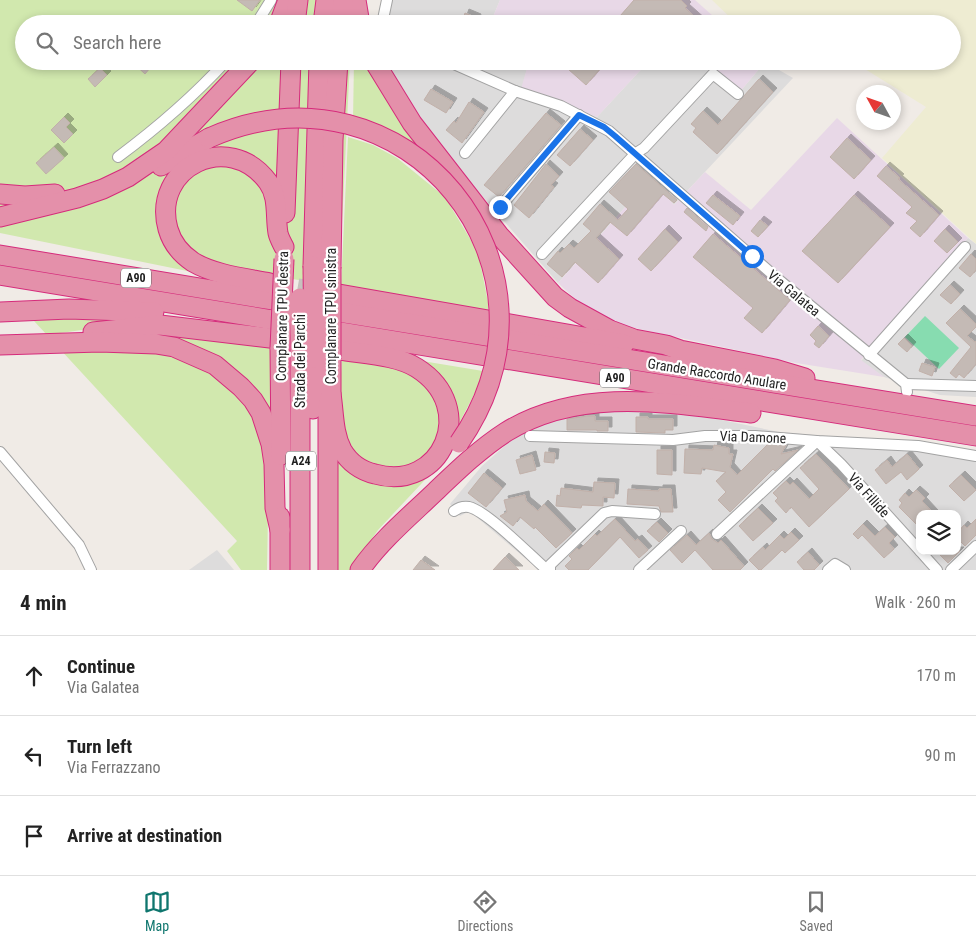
<!DOCTYPE html>
<meta charset="utf-8">
<style>
:root{--surface:#fff;--page:#f2f2f2;--text:#222;--muted:#767676;--line:#e0e0e0;--accent:#0f766e}
body{margin:0;font-family:"Roboto Condensed",sans-serif;background:var(--page);color:var(--text)}
.controls{position:absolute;right:15px;bottom:15px;display:grid;overflow:hidden;border-radius:10px;box-shadow:0 2px 8px #0003}
.controls button{width:45px;height:45px;display:grid;place-items:center;padding:0;border:0;border-bottom:1px solid var(--line);background:var(--surface);color:var(--text);font:25px sans-serif}
.compass{position:absolute;left:856px;top:85px;width:45px;height:45px;border-radius:50%;background:var(--surface);box-shadow:0 2px 8px #0003;rotate:310deg}
.stop{position:absolute;width:15px;height:15px;margin:-11px;border:4px solid #1a73e8;border-radius:50%;background:#fff}
.stop.end{background:#1a73e8;border-color:#fff;box-shadow:0 1px 5px #0008}
.list{margin:0;padding:0;list-style:none}
h2{display:flex;justify-content:space-between;align-items:center;height:65px;margin:0;padding:0 20px;font-size:21px}
h2 small{font-size:16px;font-weight:400;color:var(--muted)}
.list li{display:grid;grid-template-columns:32px 1fr auto;gap:15px;align-items:center;box-sizing:border-box;height:80px;padding:0 20px;border-top:1px solid var(--line)}
.list b{display:block;font-size:19px;white-space:nowrap}
.list p{margin:0;font-size:16px;white-space:nowrap;color:var(--muted)}
.list em{font-size:16px;font-style:normal;color:var(--muted)}
.icon{flex:none;width:28px;height:28px;fill:none;stroke:currentColor;stroke-width:2;stroke-linecap:round;stroke-linejoin:round}
.map{position:relative;flex:none;width:976px;height:570px;overflow:hidden}
.search{position:absolute;background:var(--surface);box-shadow:0 2px 8px #0003;left:15px;right:15px;top:15px;height:55px;display:flex;align-items:center;gap:12px;box-sizing:border-box;padding:0 18px;border-radius:28px;color:var(--muted);font-size:19px}
.sheet{height:305px;background:var(--surface)}
nav{display:flex;justify-content:space-around;align-items:center;box-sizing:border-box;height:70px;border-top:1px solid var(--line);background:var(--surface);font-size:14px;color:var(--muted)}
nav a{display:grid;justify-items:center;gap:2px}
nav .on{color:var(--accent)}
.map>svg:first-child{display:block}
.residential{fill:#dddcdc;fill-rule:evenodd}
.industrial{fill:#e8d8e7}
.farmland{fill:#eeecd2}
.grass{fill:#d1e8ae}
.pitch{fill:#87dcb0}
.building{fill:#c4bab5;stroke:#c1b0a9;filter:url(#shadow)}
.lines{fill:none;stroke-linecap:round;stroke-linejoin:round}
.motorway-tunnel{stroke:#c6c2be;stroke-width:19;stroke-dasharray:19 9;stroke-linecap:butt}
.minor-casing{stroke:#a3a3a3;stroke-width:12}
.motorway-casing{stroke:#d52b7b;stroke-width:21}
.minor{stroke:#fff;stroke-width:10}
.motorway{stroke:#e490aa;stroke-width:19}
.motorway-bridge-casing{stroke:#d52b7b;stroke-width:21;stroke-linecap:butt}
.motorway-bridge{stroke:#e490aa;stroke-width:19}
.route{stroke:#1a73e8;stroke-width:6}
.labels{text-anchor:middle;stroke-width:4.5;stroke-linejoin:round;paint-order:stroke}
.shield{fill:#fff;stroke:#626262;stroke-width:1}
.shield-label{font-size:12px;font-weight:bold;fill:#1f1f1f}
.street-label{font-size:14px;fill:#1f1f1f;stroke:#fff}
</style>
<div class="map">
<svg width="976" height="570" viewBox="0 0 976 570">
<defs>
<filter id="shadow"><feDropShadow dx="4" dy="-4" stdDeviation="0" flood-color="#0004"/></filter>
</defs>
<rect width="100%" height="100%" fill="#f0ebe6"/>
<!-- residential -->
<g class="residential">
<polygon points="383,0 500,0 490,24 377,24"/>
<polygon points="388,61 529,61 522,89 597,117 649,61 697,61 737,95 765,62 793,78 674,205 649,180 558,283 468,180 405,100"/>
<polygon points="968,238 976,244 976,397 940,395 884,377 861,361"/>
<path d="M626,406L712,418L779,432L860,439L976,453V570H539L473,514L468,512L460,516L450,504L482,466L508,443L535,426L576,411ZM920,514H957V551H920Z"/>
<polygon points="217,550 234,570 189,570"/>
</g>
<!-- industrial -->
<g class="industrial">
<polygon points="500,0 695,0 722,24 490,24"/>
<polygon points="529,61 649,61 597,117 521,89"/>
<polygon points="697,61 764,61 765,62 738,94"/>
<polygon points="837,118 968,238 861,360 884,377 796,363 616,324 585,308 558,283 650,179 674,205 705,172 751,210"/>
</g>
<!-- farmland -->
<polygon class="farmland" points="712,0 976,0 976,244 882,158 926,107 852,61 952,61 952,24 737,24"/>
<!-- grass -->
<g class="grass">
<polygon points="0,0 357,0 353,24 24,24 24,61 350,61 339,286 272,276 197,273 0,233"/>
<polygon points="354,61 366,61 437,167 353,120"/>
<polygon points="348,137 373,145 397,158 445,197 478,252 488,302 488,316 341,287"/>
<polygon points="82,316 130,323 47,335 34,321"/>
<polygon points="128,331 152,331 271,345 272,412 253,385 227,363 212,355"/>
<polygon points="58,347 157,351 205,365 250,402 269,460 267,570 241,570 227,551 237,541"/>
<polygon points="404,358 483,371 482,379 436,468 378,530 350,570 335,570 334,448 339,454 414,478 455,418"/>
<polygon points="342,359 415,371 444,409 434,450 407,469 368,466 347,445 339,405"/>
</g>
<!-- pitch -->
<polygon class="pitch" points="925,316 959,348 939,369 905,337"/>
<!-- building -->
<g class="building">
<polygon points="237,0 260,0 252,11"/>
<polygon points="634,0 681,0 687,6 685,8 703,24 613,24"/>
<polygon points="465,13 477,18 475,24 461,24"/>
<polygon points="131,61 156,61 145,74"/>
<polygon points="559,61 607,61 586,85"/>
<polygon points="100,68 107,75 95,87 88,79"/>
<polygon points="759,79 773,92 717,154 693,132 696,128 691,124 703,111 718,125"/>
<polygon points="431,89 453,102 446,113 424,100"/>
<polygon points="469,102 484,112 462,143 446,130 454,121 456,123"/>
<polygon points="546,113 561,125 499,197 484,185"/>
<polygon points="64,117 70,123 66,127 73,134 64,143 51,130"/>
<polygon points="580,129 593,140 570,166 557,155"/>
<polygon points="847,138 871,160 854,179 830,157"/>
<polygon points="54,147 64,158 46,174 36,163"/>
<polygon points="546,164 559,176 551,185 554,187 529,218 514,205"/>
<polygon points="636,164 677,200 674,203 663,194 627,236 610,222 596,238 619,259 598,283 575,262 562,277 547,264 558,251 560,253 569,244 574,248 591,231 583,224 600,204 618,220 628,209 609,192"/>
<polygon points="886,166 900,178 898,179 939,215 920,237 910,228 917,221 906,213 912,207 877,176"/>
<polygon points="713,195 740,216 733,225 706,203"/>
<polygon points="854,195 890,227 838,283 802,251"/>
<polygon points="687,208 708,227 706,231 684,212"/>
<polygon points="760,220 768,226 758,237 751,231"/>
<polygon points="665,229 678,242 651,271 638,259"/>
<polygon points="945,229 958,242 947,253 934,241"/>
<polygon points="713,234 790,300 762,333 744,318 753,308 693,257"/>
<polygon points="971,254 976,259 976,270 970,277 959,268"/>
<polygon points="950,285 960,294 951,304 940,295"/>
<polygon points="960,309 976,324 976,327 967,336 975,342 976,341 976,364 964,378 959,374 956,378 950,373 971,347 946,323"/>
<polygon points="818,326 829,336 819,348 814,344 816,341 810,335"/>
<polygon points="904,338 912,346 907,352 898,344"/>
<polygon points="922,363 935,367 932,376 919,371"/>
<polygon points="587,416 595,416 595,421 608,421 608,431 597,431 597,430 567,430 567,419"/>
<polygon points="636,417 648,417 648,419 673,419 673,430 665,430 665,433 636,432"/>
<polygon points="768,444 786,445 781,454 798,450 775,471 773,469 730,512 718,500 726,492 716,481 726,472 702,468 701,474 684,473 685,449 713,450 714,445 729,448 729,454 733,454 730,467 737,475"/>
<polygon points="657,450 672,450 672,475 657,474"/>
<polygon points="545,452 555,453 554,463 544,462"/>
<polygon points="816,454 849,489 809,527 791,507 786,513 775,501 778,498 773,493 786,481 790,485 793,482 809,499 819,489 800,468"/>
<polygon points="907,454 919,469 907,480 901,472 886,484 875,470 887,460 892,467"/>
<polygon points="532,455 536,470 520,474 516,460"/>
<polygon points="484,473 502,488 486,507 468,493"/>
<polygon points="961,475 976,490 964,501 949,486"/>
<polygon points="594,482 615,483 614,498 603,497 603,506 582,505 581,508 556,506 557,495 560,496 561,488 593,492"/>
<polygon points="628,489 659,491 659,489 671,489 673,512 661,512 659,506 627,504"/>
<polygon points="916,490 925,498 922,501 934,514 920,514 920,528 899,507 902,503 899,500 905,493 909,497"/>
<polygon points="525,495 526,501 538,511 544,504 572,533 556,548 535,527 534,529 520,517 513,526 500,516 507,512 504,500"/>
<polygon points="758,508 773,523 753,541 739,526"/>
<polygon points="615,519 635,541 638,539 648,550 639,558 620,537 588,570 569,570 565,566 572,559 569,556 577,548 579,550 595,534 597,536"/>
<polygon points="976,519 976,535 965,546 957,538 957,533 964,525 967,528"/>
<polygon points="657,522 668,533 659,542 647,531"/>
<polygon points="863,524 875,536 885,527 895,537 889,543 894,549 884,558 862,535 858,539 853,534"/>
<polygon points="791,532 799,540 785,553 782,550 761,570 759,570 749,560 763,547 765,550 780,535 784,539"/>
<polygon points="709,533 712,539 718,543 721,540 744,566 740,570 713,570 695,550 682,563 670,550 687,535 696,545"/>
<polygon points="936,551 960,551 948,563"/>
<polygon points="808,552 819,565 814,570 804,570 797,562"/>
<polygon points="505,557 519,570 493,570"/>
<polygon points="421,560 435,570 413,570"/>
</g>
<g class="lines">
<!-- motorway-tunnel -->
<polyline class="motorway-tunnel" points="270,283 328,293"/>
<defs>
<g id="minor">
<polyline points="256,24 271,0"/>
<polyline points="382,24 387,0"/>
<polyline points="447,61 515,91 561,106 609,131 779,280 906,384 907,392"/>
<polyline points="465,153 515,91"/>
<path d="M118,157C157,128 193,97 226,61"/>
<polyline points="500,207 579,115"/>
<polyline points="542,254 636,153 644,148 713,74 738,94"/>
<polyline points="869,355 965,247"/>
<polyline points="906,384 976,386"/>
<polyline points="530,436 673,440 705,436 755,436 817,441 918,446 976,456"/>
<polyline points="0,452 79,545 91,570"/>
<path d="M454,511C458,508 463,506 469,507C487,511 531,556 547,570"/>
<polyline points="717,534 817,441 841,464 920,551"/>
<polyline points="920,551 937,570"/>
<polyline points="550,570 550,565 604,513 612,511 655,514"/>
<polyline points="639,570 681,531"/>
<polyline points="828,570 835,564 845,570"/>
<polyline points="951,570 976,546"/>
</g>
<g id="motorway">
<polyline points="356,0 360,24"/>
<polyline points="279,24 288,0"/>
<polyline points="295,24 298,0"/>
<polyline points="323,24 326,0"/>
<polyline points="341,24 343,0"/>
<polyline points="374,61 412,123 499,235 555,297 570,308 610,330 634,339 666,345 680,350 775,369 805,378"/>
<polyline points="161,166 209,138"/>
<polyline points="0,194 25,196 55,194"/>
<polyline points="285,213 291,61"/>
<polyline points="0,217 77,198 103,189 128,177 166,151 251,61"/>
<polyline points="0,255 272,300"/>
<polyline points="313,266 319,61"/>
<polyline points="331,267 333,140 338,61"/>
<polyline points="0,275 273,320"/>
<path d="M270,283C245,278 215,275 193,262C181,254 172,243 168,229C151,167 229,129 268,182C279,197 275,216 278,233C279,238 282,243 284,247"/>
<polyline points="339,294 624,344"/>
<polyline points="0,312 69,309 154,312"/>
<polyline points="339,312 976,416"/>
<polyline points="93,332 160,325 270,338"/>
<polyline points="340,332 976,436"/>
<polyline points="0,345 100,342 156,344 174,347 215,365 241,387 253,400 261,413 271,444 274,464 275,508 280,530"/>
<polyline points="280,348 281,455"/>
<path d="M331,394C334,413 333,433 342,450C349,462 361,471 375,474C441,493 480,408 417,368C397,355 362,354 339,350"/>
<polyline points="313,409 314,358"/>
<polyline points="280,570 280,517"/>
<polyline points="300,570 300,352"/>
<polyline points="328,570 328,408 331,394 331,359"/>
<path d="M360,570C381,540 410,516 436,491C458,470 481,448 506,432C581,386 669,403 751,413"/>
</g>
</defs>
<!-- minor casing -->
<use href="#minor" class="minor-casing"/>
<!-- motorway casing -->
<use href="#motorway" class="motorway-casing"/>
<!-- minor -->
<use href="#minor" class="minor"/>
<!-- motorway -->
<use href="#motorway" class="motorway"/>
<defs>
<g id="motorway-bridge">
<path d="M209,138C405,51 581,268 459,443"/>
<polyline points="313,266 314,358"/>
<polyline points="331,267 331,359"/>
<polyline points="280,348 284,259"/>
<polyline points="300,352 300,298"/>
</g>
</defs>
<!-- motorway-bridge casing -->
<use href="#motorway-bridge" class="motorway-bridge-casing"/>
<!-- motorway-bridge -->
<use href="#motorway-bridge" class="motorway-bridge"/>
</g>
<g class="lines">
<!-- route -->
<polyline class="route" points="500,207 579,115 604,127 615,136 752,256"/>
</g>
<g class="labels">
<!-- shield labels -->
<g class="shield">
<rect x="121" y="268.5" width="30" height="19" rx="4"/>
<rect x="600" y="368.5" width="30" height="19" rx="4"/>
<rect x="286" y="451.5" width="30" height="19" rx="4"/>
</g>
<g class="shield-label">
<text x="136" y="282">A90</text>
<text x="615" y="382">A90</text>
<text x="301" y="465">A24</text>
</g>
<!-- street labels -->
<g class="street-label">
<text transform="translate(794 293) rotate(40)" y="5">Via Galatea</text>
<text transform="translate(282 316) rotate(-89)" y="5">Complanare TPU destra</text>
<text transform="translate(331 316) rotate(-90)" y="5">Complanare TPU sinistra</text>
<text transform="translate(300 361) rotate(-90)" y="5">Strada dei Parchi</text>
<text transform="translate(717 374) rotate(9)" y="5">Grande Raccordo Anulare</text>
<text transform="translate(753 437) rotate(2)" y="5">Via Damone</text>
<text transform="translate(869 495) rotate(48)" y="5">Via Fillide</text>
</g>
</g>
</svg>
<div class="controls">
<button><svg class="icon" aria-label="layers" viewBox="0 0 24 24"><path d="M12 4l9 5-9 5-9-5zM3 14l9 5 9-5"/></svg></button>
</div>
<svg class="compass" viewBox="-18 -18 36 36"><path d="M0-13l5 13h-10z" fill="#e53935"/><path d="M0 13l5-13h-10z" fill="#767676"/></svg>
<div class="stop" style="left:752px;top:256px"></div>
<div class="stop end" style="left:500px;top:207px"></div>
<div class="search"><svg class="icon" aria-label="search" viewBox="0 0 24 24"><circle cx="10" cy="10" r="6"/><path d="M15 15l6 6"/></svg>Search here</div>
</div>
<section class="sheet">
<h2>4 min<small>Walk · 260 m</small></h2>
<ul class="list">
<li><svg class="icon" aria-label="ahead" viewBox="0 0 24 24"><path d="M12 20V5M6 11l6-6 6 6"/></svg><div><b>Continue</b><p>Via Galatea</p></div><em>170 m</em></li>
<li><svg class="icon" aria-label="left" viewBox="0 0 24 24"><path d="M17 20v-9H6M10 6l-5 5 5 5"/></svg><div><b>Turn left</b><p>Via Ferrazzano</p></div><em>90 m</em></li>
<li><svg class="icon" aria-label="arrive" viewBox="0 0 24 24"><path d="M6 21V4h12l-3 4 3 4H6"/></svg><div><b>Arrive at destination</b></div></li>
</ul>
</section>
<nav>
<a class="on"><svg class="icon" aria-label="map" viewBox="0 0 24 24"><path d="M3 6l6-2 6 2 6-2v14l-6 2-6-2-6 2zM9 4v14M15 6v14"/></svg>Map</a>
<a><svg class="icon" aria-label="directions" viewBox="0 0 24 24"><path d="M12 3l9 9-9 9-9-9zM9 14v-3h6M13 9l2 2-2 2"/></svg>Directions</a>
<a><svg class="icon" aria-label="saved" viewBox="0 0 24 24"><path d="M7 4h10v16l-5-4-5 4z"/></svg>Saved</a>
</nav>
